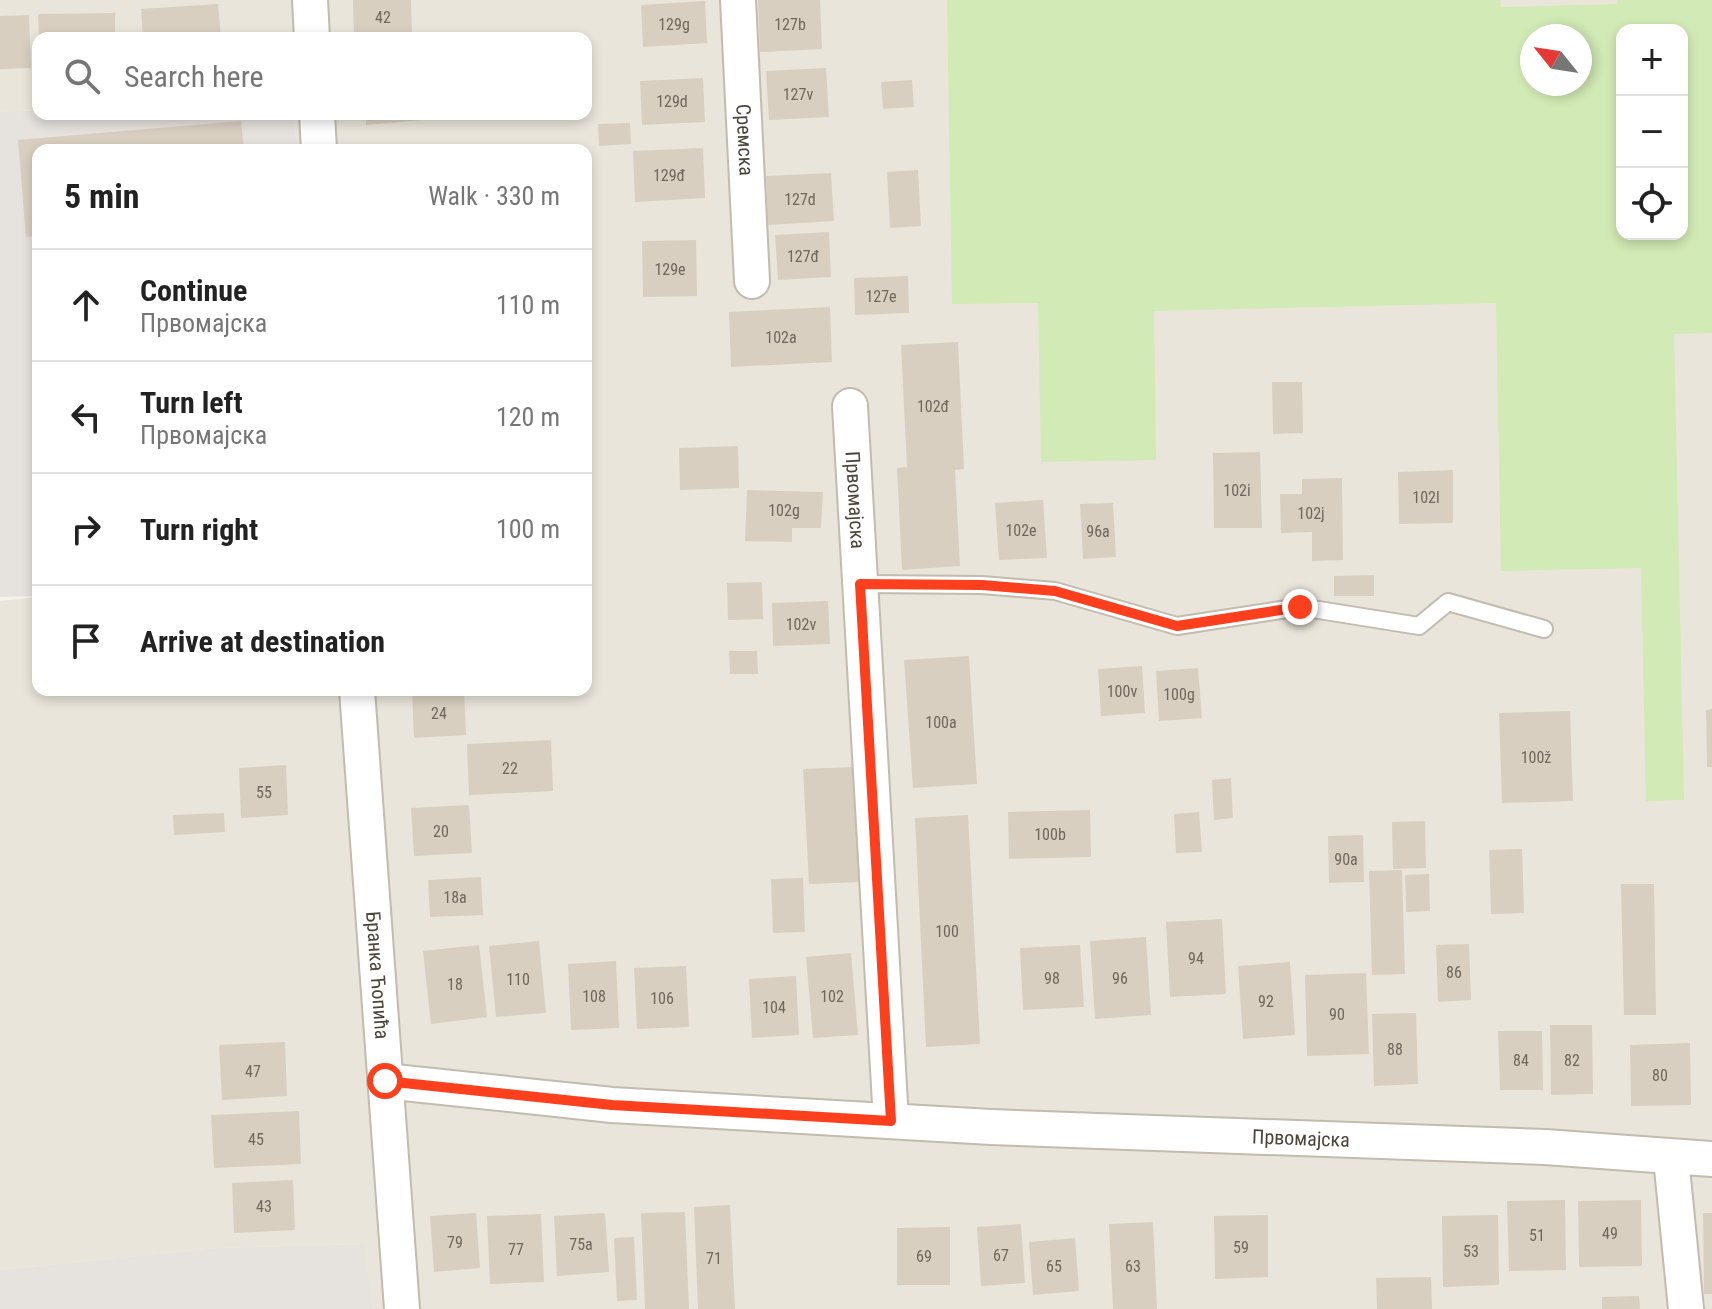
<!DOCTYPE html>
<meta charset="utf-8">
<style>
:root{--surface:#fff;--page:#f6f6f6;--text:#222;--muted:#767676;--line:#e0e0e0}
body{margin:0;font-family:"Roboto Condensed",sans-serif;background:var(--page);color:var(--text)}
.controls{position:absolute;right:24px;top:24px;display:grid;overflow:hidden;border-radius:16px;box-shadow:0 4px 12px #0003}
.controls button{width:72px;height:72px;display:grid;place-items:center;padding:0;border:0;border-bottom:2px solid var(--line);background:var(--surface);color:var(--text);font:40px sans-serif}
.compass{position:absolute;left:1520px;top:24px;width:72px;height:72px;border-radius:50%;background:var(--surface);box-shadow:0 4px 12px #0003;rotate:300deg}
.stop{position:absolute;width:24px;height:24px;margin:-18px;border:6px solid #fc3f1d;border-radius:50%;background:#fff}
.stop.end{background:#fc3f1d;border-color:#fff;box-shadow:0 2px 8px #0008}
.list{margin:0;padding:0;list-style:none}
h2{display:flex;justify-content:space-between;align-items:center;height:104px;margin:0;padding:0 32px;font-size:34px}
h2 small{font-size:26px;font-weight:400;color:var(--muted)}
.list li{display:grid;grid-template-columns:52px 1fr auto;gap:24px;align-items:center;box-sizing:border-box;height:112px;padding:0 32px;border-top:2px solid var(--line)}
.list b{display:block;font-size:30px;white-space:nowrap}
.list p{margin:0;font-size:26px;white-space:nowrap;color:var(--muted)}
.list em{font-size:26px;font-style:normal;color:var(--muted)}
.icon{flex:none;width:44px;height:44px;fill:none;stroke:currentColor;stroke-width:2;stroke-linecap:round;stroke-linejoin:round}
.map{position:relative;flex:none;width:1712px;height:1309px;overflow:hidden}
.search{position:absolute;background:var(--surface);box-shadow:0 4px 12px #0003;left:32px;top:32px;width:560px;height:88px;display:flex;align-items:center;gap:20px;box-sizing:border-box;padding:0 28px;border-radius:16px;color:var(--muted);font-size:30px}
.panel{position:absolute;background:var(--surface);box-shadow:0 4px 12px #0003;left:32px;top:144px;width:560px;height:552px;border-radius:16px}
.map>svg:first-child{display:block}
.residential{fill:#eae5da;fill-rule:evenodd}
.industrial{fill:#e6e2dd}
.green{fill:#d2eab5;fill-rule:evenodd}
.building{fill:#d8cfc1}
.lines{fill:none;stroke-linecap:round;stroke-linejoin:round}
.service-casing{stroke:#c2bbae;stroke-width:20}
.minor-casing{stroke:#c2bbae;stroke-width:38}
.service{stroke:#fff;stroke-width:16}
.minor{stroke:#fff;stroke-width:34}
.route{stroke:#fc3f1d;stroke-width:10}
.labels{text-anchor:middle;stroke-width:6;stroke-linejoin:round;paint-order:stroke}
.number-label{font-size:16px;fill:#6e675b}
.street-label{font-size:20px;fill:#4b4439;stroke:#fff}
</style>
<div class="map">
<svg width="1712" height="1309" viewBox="0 0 1712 1309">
<rect width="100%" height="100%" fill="#f6f3ec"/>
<!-- residential -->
<path class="residential" d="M0,0H1712V1309H373L363,1244L217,1248L0,1270V601L38,597V690H586V150H298L293,114H586V38H38V110L0,112ZM1622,30H1682V234H1622ZM1532,36H1580V84H1532Z"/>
<!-- industrial -->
<g class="industrial">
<polygon points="38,110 38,114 293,114 298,150 38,150 38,305 34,306 38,360 38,596 0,597 0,112"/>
<polygon points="364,1244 373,1309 0,1309 0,1270 217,1248"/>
</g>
<!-- green -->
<path class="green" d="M947,0H1500L1501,7L1617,4L1618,0H1712V333L1674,334L1684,800L1646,801L1641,568L1501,571L1496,303L1154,311L1156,460L1041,462L1038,303L952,304ZM1622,30H1682V234H1622ZM1532,36H1580V84H1532Z"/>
<!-- building -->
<g class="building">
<polygon points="353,0 411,0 412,35 354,37"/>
<polygon points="758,0 820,0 822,49 760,52"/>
<polygon points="705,1 707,43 643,47 641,5"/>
<polygon points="218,4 221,38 143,38 141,9"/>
<polygon points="115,13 115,38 39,38 38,14"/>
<polygon points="29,15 31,68 0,69 0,16"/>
<polygon points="826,68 829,117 769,120 766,71"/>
<polygon points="703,78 705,122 642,125 640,81"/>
<polygon points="912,80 914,107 883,109 881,82"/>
<polygon points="366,114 422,114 422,120 366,125"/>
<polygon points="241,121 244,150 38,150 38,236 26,237 18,140"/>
<polygon points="630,123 631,144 599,146 598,124"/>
<polygon points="703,148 705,198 635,202 633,151"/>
<polygon points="918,170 921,226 890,228 887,172"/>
<polygon points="831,173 834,221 768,225 766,176"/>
<polygon points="829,232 831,277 778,280 775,235"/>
<polygon points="696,240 697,296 643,297 642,241"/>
<polygon points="908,276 909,313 855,315 854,278"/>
<polygon points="830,307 832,362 731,367 729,312"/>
<polygon points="958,342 964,469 955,470 960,566 902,570 897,468 907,467 901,345"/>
<polygon points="1272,382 1302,382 1303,433 1273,434"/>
<polygon points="738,446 739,488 680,490 679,448"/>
<polygon points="1260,452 1262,528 1214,528 1213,453"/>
<polygon points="1453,470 1453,523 1399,524 1398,472"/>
<polygon points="1342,478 1343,560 1312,561 1312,532 1281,533 1280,494 1302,494 1302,479"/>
<polygon points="747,490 823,492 821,528 792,528 792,542 745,541"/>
<polygon points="1043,500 1047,558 999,560 995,503"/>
<polygon points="1113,503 1116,557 1083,559 1080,504"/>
<polygon points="1374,575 1374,596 1334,596 1334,576"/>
<polygon points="762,582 763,619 728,620 727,583"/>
<polygon points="828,601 830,644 773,646 772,603"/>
<polygon points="729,651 757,651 758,674 730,674"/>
<polygon points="969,656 977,784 913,788 904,660"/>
<polygon points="1142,666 1145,713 1101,716 1098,669"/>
<polygon points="1198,668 1202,718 1159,721 1156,671"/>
<polygon points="412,690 464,690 466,735 414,738"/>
<polygon points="1712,709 1712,767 1707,767 1706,710"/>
<polygon points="1570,711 1573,801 1502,803 1499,713"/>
<polygon points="551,740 553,791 469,795 467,744"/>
<polygon points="286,765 288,815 241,818 239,768"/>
<polygon points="853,767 859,882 809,884 803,769"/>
<polygon points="1231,778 1233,818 1214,820 1212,780"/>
<polygon points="469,805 472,853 414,856 411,808"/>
<polygon points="1090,810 1091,857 1009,859 1008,812"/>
<polygon points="1199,812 1202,852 1176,853 1174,814"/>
<polygon points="224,813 225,832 174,835 173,815"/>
<polygon points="968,815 980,1044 926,1047 915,818"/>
<polygon points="1425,821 1426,868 1393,869 1392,822"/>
<polygon points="1363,835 1364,882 1329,883 1328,836"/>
<polygon points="1522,849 1524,913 1491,914 1489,850"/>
<polygon points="1402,870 1405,974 1372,975 1369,871"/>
<polygon points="1429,874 1430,911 1406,912 1405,875"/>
<polygon points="481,877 483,915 430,917 428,880"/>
<polygon points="803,878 805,932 773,933 771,879"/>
<polygon points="1621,884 1654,884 1656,1015 1624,1015"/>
<polygon points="1222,919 1226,994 1170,997 1166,922"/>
<polygon points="1146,937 1151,1015 1095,1019 1090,941"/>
<polygon points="539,941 546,1013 496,1017 489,946"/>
<polygon points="1469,944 1471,1000 1438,1002 1436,945"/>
<polygon points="479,945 487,1017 431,1024 423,951"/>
<polygon points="1080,945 1084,1007 1023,1010 1020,948"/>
<polygon points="851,953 858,1035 813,1038 806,957"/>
<polygon points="616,961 619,1028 571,1030 568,964"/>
<polygon points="1290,962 1295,1035 1243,1039 1238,966"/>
<polygon points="686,966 689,1027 637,1029 634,968"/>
<polygon points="1366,973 1369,1054 1307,1056 1305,975"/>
<polygon points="796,976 799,1035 752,1038 749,979"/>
<polygon points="1416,1013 1418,1084 1374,1086 1372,1014"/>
<polygon points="1550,1025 1592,1025 1593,1094 1551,1095"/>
<polygon points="1498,1031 1542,1031 1543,1090 1500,1090"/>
<polygon points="285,1042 287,1096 222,1100 219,1045"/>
<polygon points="1690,1043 1691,1105 1631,1106 1630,1045"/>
<polygon points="299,1111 301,1164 214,1168 211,1115"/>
<polygon points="293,1180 295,1230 234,1233 232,1183"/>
<polygon points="1565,1200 1566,1270 1509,1271 1507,1201"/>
<polygon points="1641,1200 1642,1266 1579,1267 1578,1201"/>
<polygon points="730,1205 735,1309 698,1309 694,1207"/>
<polygon points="685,1212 689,1309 645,1309 641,1213"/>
<polygon points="476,1213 480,1268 434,1272 430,1216"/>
<polygon points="605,1213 609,1272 557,1276 554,1216"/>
<polygon points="1703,1213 1712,1213 1712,1294 1704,1294"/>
<polygon points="541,1214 544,1282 490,1284 487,1216"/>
<polygon points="1268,1215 1268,1277 1215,1279 1214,1216"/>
<polygon points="1498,1215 1499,1285 1443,1287 1442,1216"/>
<polygon points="1153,1222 1157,1309 1113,1309 1109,1224"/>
<polygon points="1021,1224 1025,1283 981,1286 977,1227"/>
<polygon points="950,1227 950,1285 897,1285 897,1228"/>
<polygon points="634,1237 637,1300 617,1301 614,1238"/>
<polygon points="1075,1238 1079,1291 1033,1295 1029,1242"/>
<polygon points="1431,1277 1432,1309 1377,1309 1376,1278"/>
<polygon points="1639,1296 1640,1309 1602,1309 1602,1297"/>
</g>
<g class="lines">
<defs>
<polyline id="service" points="860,584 982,585 1055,591 1177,626 1300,607 1419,626 1448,602 1544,629"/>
<g id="minor">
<polyline points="310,0 312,38"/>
<path id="s1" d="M738,0L752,281"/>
<polyline points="317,114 319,150"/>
<path id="s2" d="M850,406L891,1121"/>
<path id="s3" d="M357,690L402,1309"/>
<path id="s4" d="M385,1081L612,1105L991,1127L1545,1147L1712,1159"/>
<polyline points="1671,1158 1686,1309"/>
</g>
</defs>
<!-- service casing -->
<use href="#service" class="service-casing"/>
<!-- minor casing -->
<use href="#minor" class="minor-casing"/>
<!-- service -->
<use href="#service" class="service"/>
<!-- minor -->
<use href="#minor" class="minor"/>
</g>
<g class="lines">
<!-- route -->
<polyline class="route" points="385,1081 612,1105 891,1121 860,584 982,585 1055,591 1177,626 1300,607"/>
</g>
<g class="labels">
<!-- number labels -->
<g class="number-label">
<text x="383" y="23">42</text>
<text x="674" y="30">129g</text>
<text x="790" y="30">127b</text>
<text x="798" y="100">127v</text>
<text x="672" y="107">129d</text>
<text x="669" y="181">129đ</text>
<text x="800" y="205">127d</text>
<text x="803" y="262">127đ</text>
<text x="670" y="275">129e</text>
<text x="881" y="302">127e</text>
<text x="781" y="343">102a</text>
<text x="933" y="412">102đ</text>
<text x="1237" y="496">102i</text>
<text x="1426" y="503">102l</text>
<text x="784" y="516">102g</text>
<text x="1311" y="519">102j</text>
<text x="1021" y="536">102e</text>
<text x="1098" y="537">96a</text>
<text x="801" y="630">102v</text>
<text x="1122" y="697">100v</text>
<text x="1179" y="700">100g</text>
<text x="439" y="719">24</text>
<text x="941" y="728">100a</text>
<text x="1536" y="763">100ž</text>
<text x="510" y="774">22</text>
<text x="264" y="798">55</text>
<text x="441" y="837">20</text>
<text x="1050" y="840">100b</text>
<text x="1346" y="865">90a</text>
<text x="455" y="903">18a</text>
<text x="947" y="937">100</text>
<text x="1196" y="964">94</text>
<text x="1454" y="978">86</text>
<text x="1052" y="984">98</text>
<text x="1120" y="984">96</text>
<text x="518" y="985">110</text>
<text x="455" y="990">18</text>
<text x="594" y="1002">108</text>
<text x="832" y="1002">102</text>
<text x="662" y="1004">106</text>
<text x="1266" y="1007">92</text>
<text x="774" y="1013">104</text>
<text x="1337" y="1020">90</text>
<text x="1395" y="1055">88</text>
<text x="1521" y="1066">84</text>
<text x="1572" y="1066">82</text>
<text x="253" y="1077">47</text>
<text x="1660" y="1081">80</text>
<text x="256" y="1145">45</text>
<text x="264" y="1212">43</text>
<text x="1610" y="1239">49</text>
<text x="1537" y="1241">51</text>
<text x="455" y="1248">79</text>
<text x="581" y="1250">75a</text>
<text x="1241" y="1253">59</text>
<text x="516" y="1255">77</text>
<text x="1471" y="1257">53</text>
<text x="1001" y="1261">67</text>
<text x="924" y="1262">69</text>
<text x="714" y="1264">71</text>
<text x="1054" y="1272">65</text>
<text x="1133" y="1272">63</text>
</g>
<!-- street labels -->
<g class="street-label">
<text dy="7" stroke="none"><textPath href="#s1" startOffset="140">Сремска</textPath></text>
<text dy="7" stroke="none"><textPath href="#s2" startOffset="94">Првомајска</textPath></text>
<text dy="7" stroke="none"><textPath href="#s3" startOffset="286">Бранка Ћопића</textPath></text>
<text dy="7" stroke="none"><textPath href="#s4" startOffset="918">Првомајска</textPath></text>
</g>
</g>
</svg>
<div class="controls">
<button>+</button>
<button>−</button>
<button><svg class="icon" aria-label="locate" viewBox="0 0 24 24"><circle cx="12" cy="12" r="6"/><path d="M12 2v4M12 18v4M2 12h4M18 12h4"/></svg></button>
</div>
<svg class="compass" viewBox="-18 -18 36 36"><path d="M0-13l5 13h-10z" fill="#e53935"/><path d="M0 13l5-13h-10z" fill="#767676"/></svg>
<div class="stop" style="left:385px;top:1081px"></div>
<div class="stop end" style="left:1300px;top:607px"></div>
<div class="search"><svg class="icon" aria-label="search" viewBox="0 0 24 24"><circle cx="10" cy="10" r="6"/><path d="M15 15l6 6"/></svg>Search here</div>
<section class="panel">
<h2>5 min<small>Walk · 330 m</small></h2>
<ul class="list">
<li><svg class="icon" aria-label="ahead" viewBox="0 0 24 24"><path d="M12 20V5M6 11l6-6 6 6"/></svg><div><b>Continue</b><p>Првомајска</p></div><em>110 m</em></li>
<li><svg class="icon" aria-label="left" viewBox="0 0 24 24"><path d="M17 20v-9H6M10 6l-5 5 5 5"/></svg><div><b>Turn left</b><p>Првомајска</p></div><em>120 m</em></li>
<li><svg class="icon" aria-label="right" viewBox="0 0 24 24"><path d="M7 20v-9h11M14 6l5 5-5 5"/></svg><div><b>Turn right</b></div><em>100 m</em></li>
<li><svg class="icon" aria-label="arrive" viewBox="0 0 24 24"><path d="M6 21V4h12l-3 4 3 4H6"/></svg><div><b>Arrive at destination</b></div></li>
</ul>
</section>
</div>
